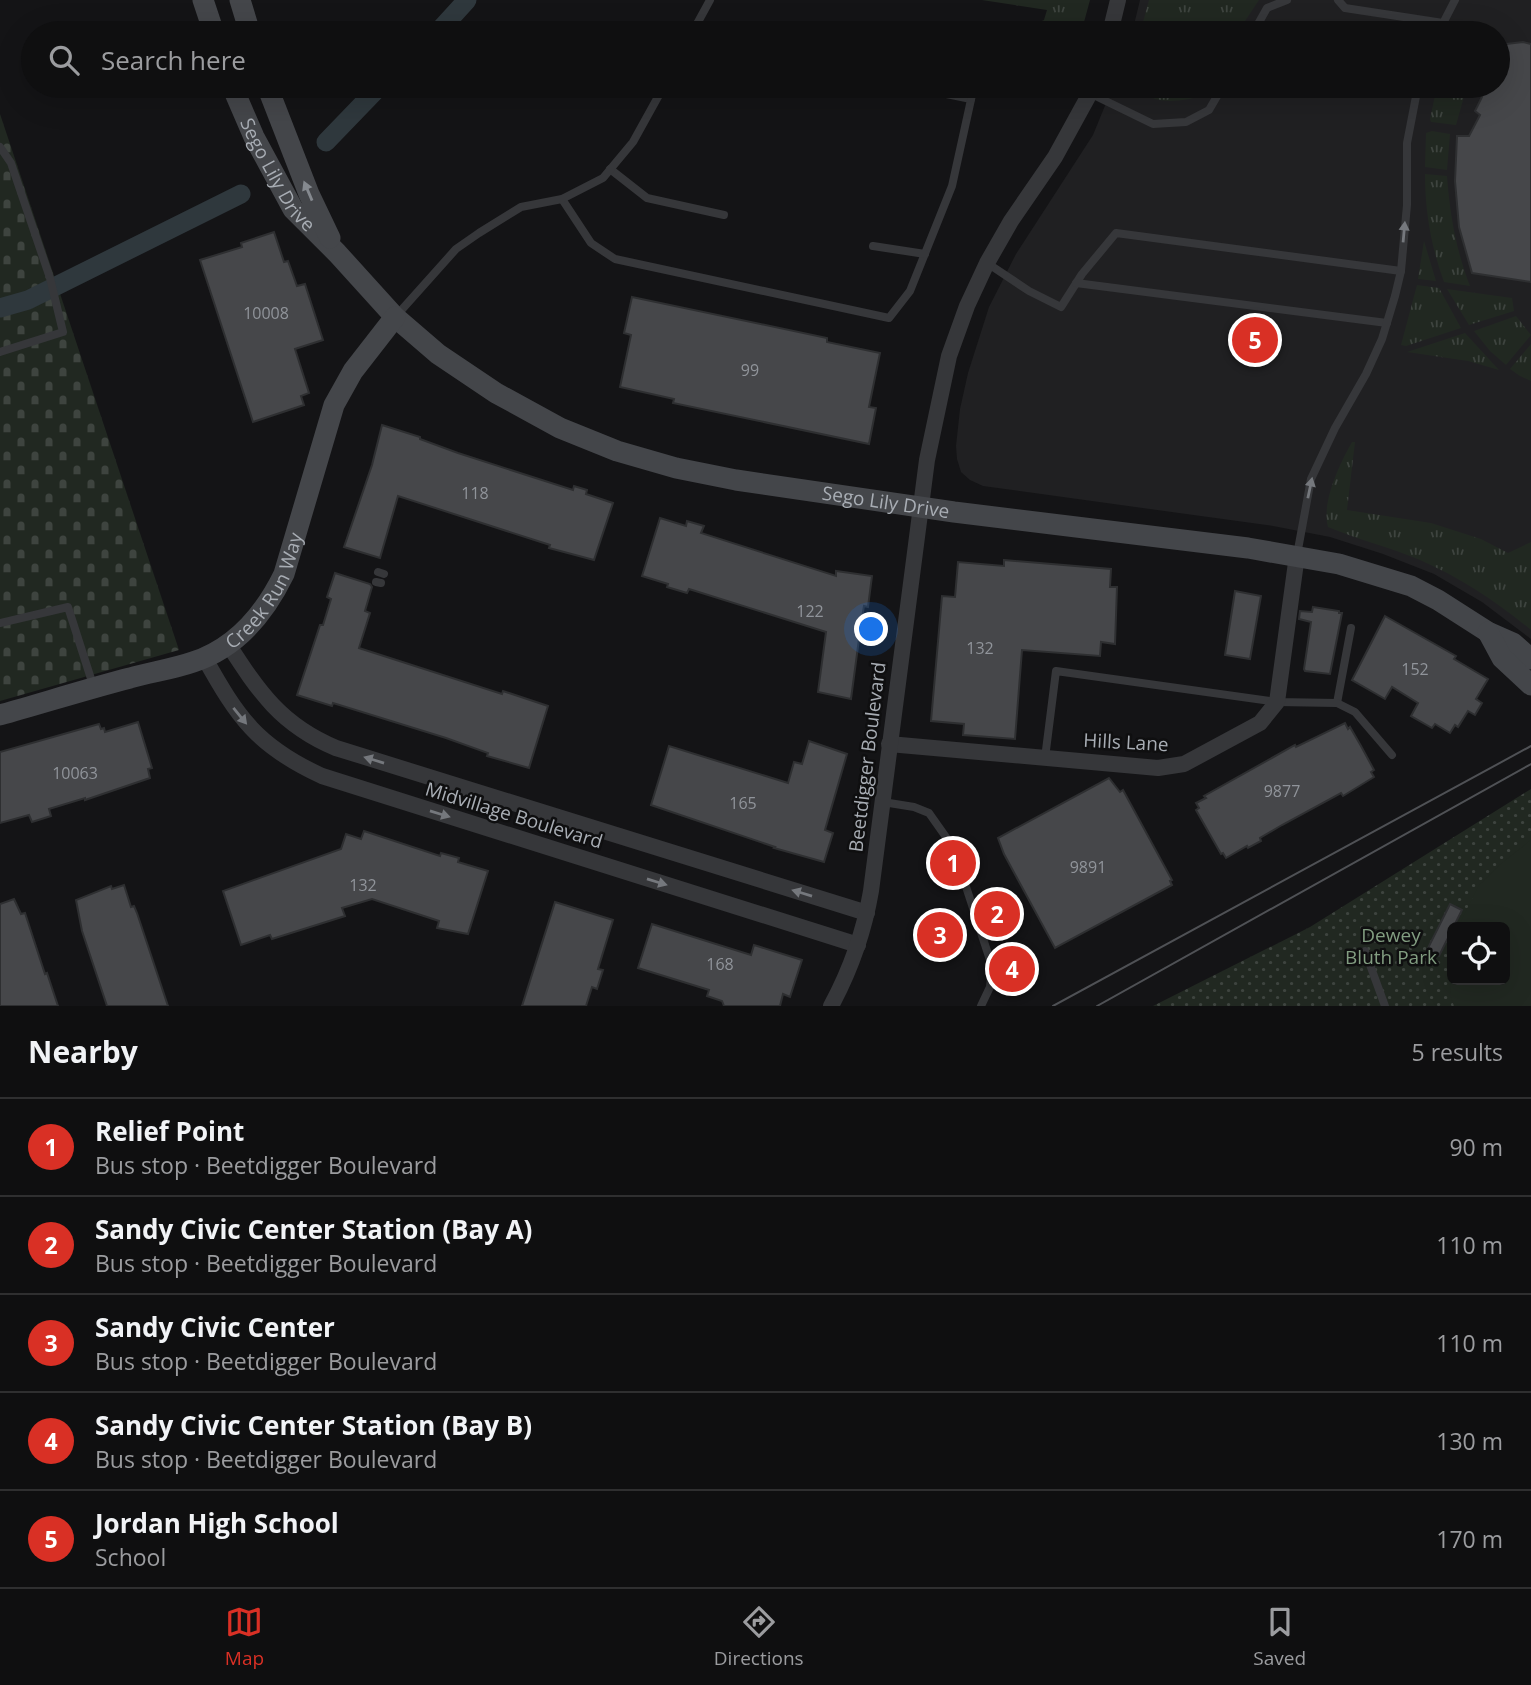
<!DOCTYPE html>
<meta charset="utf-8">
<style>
:root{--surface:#0f0f10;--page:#181819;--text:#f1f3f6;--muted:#9b9c9f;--line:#2f2f30;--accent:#d93025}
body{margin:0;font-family:"Open Sans",sans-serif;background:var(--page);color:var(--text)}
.controls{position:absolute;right:21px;bottom:21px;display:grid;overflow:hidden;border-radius:10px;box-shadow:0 7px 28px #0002}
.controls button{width:63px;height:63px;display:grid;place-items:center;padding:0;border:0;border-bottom:2px solid var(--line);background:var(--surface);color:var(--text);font:35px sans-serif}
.you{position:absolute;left:872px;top:630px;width:24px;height:24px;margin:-18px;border:5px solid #fff;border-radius:50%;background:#1a73e8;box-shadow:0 0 0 10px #1a73e833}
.badge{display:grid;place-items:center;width:46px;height:46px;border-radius:50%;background:var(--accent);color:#fff;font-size:23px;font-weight:700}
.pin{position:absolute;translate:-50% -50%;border:4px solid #fff;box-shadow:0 2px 7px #0006}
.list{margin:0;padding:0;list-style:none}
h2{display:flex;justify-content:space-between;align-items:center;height:91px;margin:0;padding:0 28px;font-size:30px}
h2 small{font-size:23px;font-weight:400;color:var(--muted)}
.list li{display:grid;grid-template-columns:46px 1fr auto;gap:21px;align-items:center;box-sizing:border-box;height:98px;padding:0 28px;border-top:2px solid var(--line)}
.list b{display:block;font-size:26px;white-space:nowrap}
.list p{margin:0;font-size:23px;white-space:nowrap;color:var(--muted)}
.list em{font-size:23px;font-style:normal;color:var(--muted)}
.icon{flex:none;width:38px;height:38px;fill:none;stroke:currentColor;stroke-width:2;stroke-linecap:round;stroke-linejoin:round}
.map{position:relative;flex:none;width:1531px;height:1006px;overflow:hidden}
.search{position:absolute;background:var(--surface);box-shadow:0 7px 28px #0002;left:21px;right:21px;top:21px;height:77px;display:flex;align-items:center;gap:18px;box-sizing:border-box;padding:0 24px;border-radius:38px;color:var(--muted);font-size:26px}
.sheet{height:581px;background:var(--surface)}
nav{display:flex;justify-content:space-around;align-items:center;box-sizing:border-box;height:98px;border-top:2px solid var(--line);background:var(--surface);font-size:19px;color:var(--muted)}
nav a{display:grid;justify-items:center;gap:4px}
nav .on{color:var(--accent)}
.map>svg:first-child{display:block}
.built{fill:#202022}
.grass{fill:url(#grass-tufts)}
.cemetery{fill:url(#cemetery-stones)}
.park{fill:url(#park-dots);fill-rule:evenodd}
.pitch{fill:#212821}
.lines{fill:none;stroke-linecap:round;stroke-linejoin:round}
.canal{stroke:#2f383d;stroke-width:19}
.building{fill:#46474a;stroke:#2e2f31;stroke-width:2}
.lane{stroke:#36373a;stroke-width:8}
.street{stroke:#36373a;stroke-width:16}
.secondary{stroke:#44464a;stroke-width:21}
.tram{stroke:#4f5155;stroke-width:2}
.oneway{fill:#85898f}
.oneway2{fill:#75787d}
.labels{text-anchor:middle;stroke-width:5;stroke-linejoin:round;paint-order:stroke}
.number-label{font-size:16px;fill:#90949a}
.street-label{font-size:19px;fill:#a8adb4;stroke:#0f0f10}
.park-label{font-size:19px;fill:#829d81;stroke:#0f0f10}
</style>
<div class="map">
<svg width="1531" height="1006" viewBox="0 0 1531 1006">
<defs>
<pattern id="grass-tufts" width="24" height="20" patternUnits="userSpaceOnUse" patternTransform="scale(1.75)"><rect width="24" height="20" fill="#212821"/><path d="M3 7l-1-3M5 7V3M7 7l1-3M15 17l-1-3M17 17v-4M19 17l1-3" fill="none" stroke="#3e443f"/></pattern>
<pattern id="cemetery-stones" width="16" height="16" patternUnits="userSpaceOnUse" patternTransform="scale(1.75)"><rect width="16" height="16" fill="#212821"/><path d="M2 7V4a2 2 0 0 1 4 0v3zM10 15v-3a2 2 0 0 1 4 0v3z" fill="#3e443f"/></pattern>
<pattern id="park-dots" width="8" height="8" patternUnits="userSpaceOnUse" patternTransform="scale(1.75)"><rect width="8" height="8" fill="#212821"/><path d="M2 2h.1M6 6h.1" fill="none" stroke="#3e443f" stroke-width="1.8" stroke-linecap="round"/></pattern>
</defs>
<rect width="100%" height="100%" fill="#141416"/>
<!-- built -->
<polygon class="built" points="1140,0 1531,0 1531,639 1482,602 1434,574 1383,554 1330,537 1273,526 983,486 970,480 961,472 957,459 956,446 960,409 968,373 989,307 1016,254 1093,135 1113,86 1498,86 1498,33 1132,33"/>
<!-- grass -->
<g class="grass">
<polygon points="982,0 1090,0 1081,33 1052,33 1027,28 1044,20 1047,10"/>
<polygon points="1149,0 1259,0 1237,33 1140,33"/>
<path d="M1137,86H1209L1201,96C1181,102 1150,106 1137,86Z"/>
<polygon points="1437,86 1467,86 1456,125 1431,122 1430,119"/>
<polygon points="1432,131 1450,134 1447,170 1425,167 1426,133"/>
<path d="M1425,174L1447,176C1450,215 1456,250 1470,286L1444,282C1431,246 1425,212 1425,174Z"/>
<polygon points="1424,241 1436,281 1418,279"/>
<polygon points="1417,285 1439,288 1461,328 1406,346 1401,345"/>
<polygon points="1447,289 1512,298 1514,311 1469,325"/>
<polygon points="1516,316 1531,335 1506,365 1490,351 1474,331"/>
<polygon points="1465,333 1499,370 1468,361 1407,352"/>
<polygon points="1531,344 1531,381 1520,376 1510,369"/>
<path d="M1352,442H1355L1347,510L1431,523L1481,539L1508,553L1531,542V630C1497,602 1461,578 1420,560C1390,547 1358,540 1328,527C1321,503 1340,463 1352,442Z"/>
</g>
<!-- cemetery -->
<polygon class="cemetery" points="0,114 179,650 0,701"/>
<!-- park -->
<path class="park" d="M1531,789V1006H1153L1310,927ZM1452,927H1505V980H1452Z"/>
<!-- pitch -->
<polygon class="pitch" points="1531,840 1531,1006 1454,1006 1450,995 1452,957 1452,980 1505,980 1505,927 1458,927 1479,885 1503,862"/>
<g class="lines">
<!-- canal -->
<g class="canal">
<polyline points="437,33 467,0"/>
<polyline points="326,142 380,86"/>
<polyline points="0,308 28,300 241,194"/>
</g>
</g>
<!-- building -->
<g class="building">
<polygon points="1523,42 1531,44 1531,282 1472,273 1459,227 1455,181 1457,136 1469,136 1480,115 1475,111 1482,97 1463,86 1498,86 1498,45"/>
<polygon points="274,232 284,262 288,261 297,286 305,284 323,340 295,349 309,393 301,396 304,405 253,422 200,260 242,247 241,243"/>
<polygon points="632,297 827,338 827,342 880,353 869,407 876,408 869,444 673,403 674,399 620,387 631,335 624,333"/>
<polygon points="382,425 420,437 420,439 458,453 573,490 574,486 587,490 586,494 613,503 594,560 549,548 550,545 398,496 380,558 344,547 372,465"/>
<polygon points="660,518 686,526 687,521 704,526 701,533 836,576 836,571 872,576 868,607 864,606 861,624 851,699 818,692 826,632 689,589 687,593 667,587 668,584 642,576"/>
<polygon points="1004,560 1111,569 1110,587 1117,587 1115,644 1101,642 1100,656 1022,650 1015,739 963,735 964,724 931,721 942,596 955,597 958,562 1004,566"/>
<polygon points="335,573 370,584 372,587 365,611 370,613 359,648 502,694 503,691 548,706 529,768 487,756 488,753 446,738 333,703 332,706 297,695 320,625 323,625 331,599 327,597"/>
<polygon points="1235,591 1261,596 1250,659 1225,655"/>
<polygon points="1313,607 1339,611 1339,613 1342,613 1330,674 1305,671 1304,669 1311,622 1299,619 1300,611 1312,612"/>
<polygon points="1385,616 1456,656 1454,659 1488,679 1476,699 1482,703 1475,715 1468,711 1458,727 1455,725 1450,733 1435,724 1432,728 1411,716 1418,703 1392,687 1385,699 1352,680"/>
<polygon points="138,722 152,768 148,769 150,778 85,800 85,798 49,809 51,816 32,822 29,815 0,823 0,752 99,724 101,729 104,728 105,732"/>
<polygon points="1345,723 1348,729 1350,727 1361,746 1374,770 1371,772 1374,777 1343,796 1341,793 1282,825 1260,838 1261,841 1248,848 1247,846 1226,858 1223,853 1221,854 1196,810 1199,808 1196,803 1206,798 1204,796 1295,745 1296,747"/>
<polygon points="809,741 847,754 825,830 833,833 824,862 774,848 775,847 651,805 669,746 788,783 794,762 802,764"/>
<polygon points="1109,778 1120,792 1123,790 1172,880 1170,881 1172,885 1055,948 1004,854 998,838"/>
<polygon points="364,831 440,856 441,853 459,858 458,862 488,871 468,934 437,928 439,921 372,899 342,908 345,916 272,939 270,935 241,945 223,891 341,849 346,834 361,839"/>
<polygon points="124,885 131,907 134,906 137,913 168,1006 107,1006 82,931 76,900 111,886 112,889"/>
<polygon points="14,899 21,914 25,913 45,974 47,973 58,1006 0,1006 0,904"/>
<polygon points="555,902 613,920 598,969 603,970 597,989 592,987 586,1006 522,1006"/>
<polygon points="1450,904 1462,910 1439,956 1427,950"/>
<polygon points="652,924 751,955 754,945 802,960 790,997 783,994 780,1006 724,1006 722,1001 707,996 709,990 638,968"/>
</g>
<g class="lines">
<!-- lane -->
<g class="lane">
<polyline points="1338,0 1345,8 1443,23"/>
<polyline points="692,33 710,0"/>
<polyline points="1253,33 1267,8 1287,0"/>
<polyline points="1438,33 1455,0"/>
<polyline points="907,86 971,99"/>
<polyline points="1075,86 1153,124 1186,122 1209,110 1223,86"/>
<polyline points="0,147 11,163 50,278 63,332 0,352"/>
<polyline points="610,169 647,198 724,215"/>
<polyline points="562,199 591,243 615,259 889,318 910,291 952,186 974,86"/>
<polyline points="873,246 925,254"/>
<polyline points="987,263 1029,291 1061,307 1082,274 1116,233 1401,271"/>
<polyline points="1076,283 1387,323"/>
<polyline points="397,315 456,249 479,233 521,207 562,199 603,178 633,142 664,86"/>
<polyline points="1297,555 1311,479 1335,428 1366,374 1382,339 1395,296 1401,271 1407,205 1407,143 1418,86"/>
<polyline points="378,572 384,574"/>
<polyline points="376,582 381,583"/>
<polyline points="0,623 68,607 93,685"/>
<polyline points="1337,703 1351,628"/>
<polyline points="1045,758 1056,671 1277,702 1337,703 1355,712 1392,755"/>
<polyline points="883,802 914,807 929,813 953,847 992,966 990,987 981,1006"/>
<polyline points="1365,951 1385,1006"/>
</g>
<!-- street -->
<g class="street">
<polyline points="1110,33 1118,0"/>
<path d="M228,644C259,692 281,725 336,748L867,913"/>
<path d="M204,657C238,718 257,746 322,776L858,945"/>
<polyline points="889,744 1158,768 1184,764 1260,723 1277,702 1297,555"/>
<path d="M831,1006C851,969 864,932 871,891L927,460L949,356L967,306L987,263L1011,221L1055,157L1094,86"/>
</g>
<!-- secondary -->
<g class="secondary">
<polyline points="203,0 214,33"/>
<polyline points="240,0 250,33"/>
<path id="s1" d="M232,86L254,137L293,209L337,253L395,317L438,354L496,393L560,428L617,451L676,468L736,480L954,512L1248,548L1339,564L1411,586L1438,600L1488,632L1513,643L1531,659"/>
<polyline points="267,86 309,194 330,238"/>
<polyline points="1488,632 1502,658 1531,685"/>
<path id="s2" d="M0,715C43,703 87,689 130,678C151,672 173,669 193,662C236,648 265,613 284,574L334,405L353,371L395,317"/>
</g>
<!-- tram -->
<g class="tram">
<polyline points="1053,1006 1531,746"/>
<polyline points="1097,1006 1531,764"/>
</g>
</g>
<!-- one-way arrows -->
<defs><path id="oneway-solid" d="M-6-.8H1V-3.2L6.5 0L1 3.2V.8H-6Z" transform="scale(1.75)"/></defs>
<use class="oneway" href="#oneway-solid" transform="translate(308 191) rotate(-113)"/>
<g class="oneway2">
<use href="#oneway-solid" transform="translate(1404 232) rotate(-85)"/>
<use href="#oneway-solid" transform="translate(1310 488) rotate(-78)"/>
<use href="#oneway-solid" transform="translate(240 716) rotate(51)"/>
<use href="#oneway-solid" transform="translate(374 760) rotate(-163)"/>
<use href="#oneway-solid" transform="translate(440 814) rotate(17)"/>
<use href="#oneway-solid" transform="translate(657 882) rotate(17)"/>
<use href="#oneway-solid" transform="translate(802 893) rotate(-163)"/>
</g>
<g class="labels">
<!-- number labels -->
<g class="number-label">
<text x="266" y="319">10008</text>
<text x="750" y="376">99</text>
<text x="475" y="499">118</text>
<text x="810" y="617">122</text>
<text x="980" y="654">132</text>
<text x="1415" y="675">152</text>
<text x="75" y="779">10063</text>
<text x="1282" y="797">9877</text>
<text x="743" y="809">165</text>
<text x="1088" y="873">9891</text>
<text x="363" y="891">132</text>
<text x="720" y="970">168</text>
</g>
<!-- street labels -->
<g class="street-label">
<text dy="7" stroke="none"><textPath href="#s1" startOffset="100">Sego Lily Drive</textPath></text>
<text dy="7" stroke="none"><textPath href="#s1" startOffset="821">Sego Lily Drive</textPath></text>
<text dy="7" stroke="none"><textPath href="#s2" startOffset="306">Creek Run Way</textPath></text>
<text transform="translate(1126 742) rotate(3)" y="7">Hills Lane</text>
<text transform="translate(867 757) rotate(-83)" y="7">Beetdigger Boulevard</text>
<text transform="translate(514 815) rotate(17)" y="7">Midvillage Boulevard</text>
</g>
<!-- park labels -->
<g class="park-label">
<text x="1391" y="942">Dewey<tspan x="1391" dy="22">Bluth Park</tspan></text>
</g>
</g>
</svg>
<div class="controls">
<button><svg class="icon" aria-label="locate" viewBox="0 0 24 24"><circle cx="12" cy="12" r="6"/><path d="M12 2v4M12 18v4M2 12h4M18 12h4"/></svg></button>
</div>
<div class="you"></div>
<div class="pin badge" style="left:953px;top:863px">1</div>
<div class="pin badge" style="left:997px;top:914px">2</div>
<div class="pin badge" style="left:940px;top:935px">3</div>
<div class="pin badge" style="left:1012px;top:969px">4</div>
<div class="pin badge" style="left:1255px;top:340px">5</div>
<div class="search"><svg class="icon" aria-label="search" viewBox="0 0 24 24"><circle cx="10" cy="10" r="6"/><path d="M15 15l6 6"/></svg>Search here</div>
</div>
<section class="sheet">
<h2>Nearby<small>5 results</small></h2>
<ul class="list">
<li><span class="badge">1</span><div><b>Relief Point</b><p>Bus stop · Beetdigger Boulevard</p></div><em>90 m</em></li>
<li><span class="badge">2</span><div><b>Sandy Civic Center Station (Bay A)</b><p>Bus stop · Beetdigger Boulevard</p></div><em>110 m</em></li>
<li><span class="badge">3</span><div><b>Sandy Civic Center</b><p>Bus stop · Beetdigger Boulevard</p></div><em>110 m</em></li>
<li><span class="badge">4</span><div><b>Sandy Civic Center Station (Bay B)</b><p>Bus stop · Beetdigger Boulevard</p></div><em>130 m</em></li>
<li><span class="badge">5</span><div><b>Jordan High School</b><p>School</p></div><em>170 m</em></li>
</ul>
</section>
<nav>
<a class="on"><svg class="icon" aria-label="map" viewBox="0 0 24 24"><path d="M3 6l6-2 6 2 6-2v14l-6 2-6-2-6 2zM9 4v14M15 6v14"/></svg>Map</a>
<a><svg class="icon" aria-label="directions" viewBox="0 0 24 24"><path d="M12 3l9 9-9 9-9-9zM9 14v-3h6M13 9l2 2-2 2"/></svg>Directions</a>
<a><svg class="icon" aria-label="saved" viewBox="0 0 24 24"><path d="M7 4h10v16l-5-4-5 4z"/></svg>Saved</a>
</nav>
